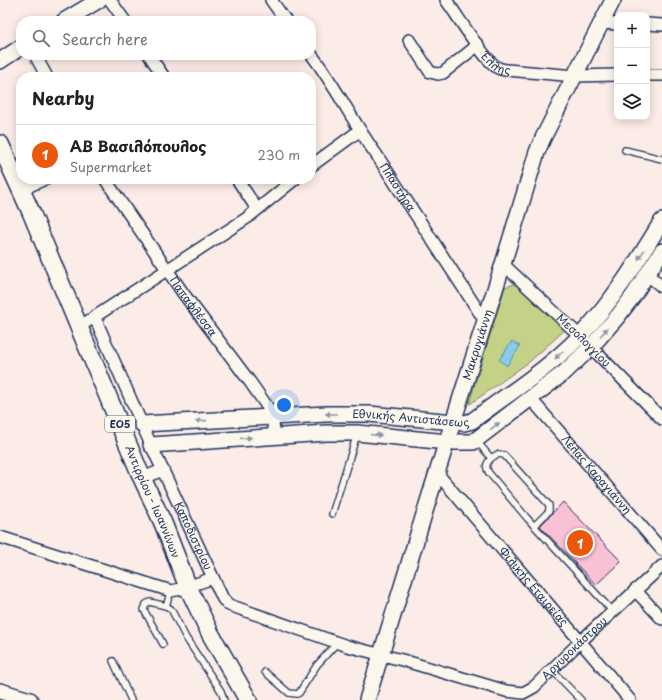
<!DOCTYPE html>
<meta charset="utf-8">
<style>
:root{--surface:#fff;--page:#f2f2f2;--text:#202124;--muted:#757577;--line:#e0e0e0;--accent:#ea580c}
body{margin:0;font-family:"Playpen Sans",sans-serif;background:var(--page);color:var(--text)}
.controls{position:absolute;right:12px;top:12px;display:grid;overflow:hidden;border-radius:8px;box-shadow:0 2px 10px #0003}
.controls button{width:36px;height:36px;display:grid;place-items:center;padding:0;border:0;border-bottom:1px solid var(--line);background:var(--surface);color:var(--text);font:20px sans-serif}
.you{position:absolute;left:284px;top:405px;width:14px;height:14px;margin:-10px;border:3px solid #fff;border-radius:50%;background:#1a73e8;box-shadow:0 0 0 6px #1a73e833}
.badge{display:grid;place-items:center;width:26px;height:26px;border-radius:50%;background:var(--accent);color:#fff;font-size:13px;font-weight:700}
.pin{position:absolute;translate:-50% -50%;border:2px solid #fff;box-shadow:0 1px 4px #0006}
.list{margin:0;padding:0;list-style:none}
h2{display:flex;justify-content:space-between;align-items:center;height:52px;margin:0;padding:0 16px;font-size:17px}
h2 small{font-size:13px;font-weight:400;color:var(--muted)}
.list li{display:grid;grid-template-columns:26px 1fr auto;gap:12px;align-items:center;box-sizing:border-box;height:60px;padding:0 16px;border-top:1px solid var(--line)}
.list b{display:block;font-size:15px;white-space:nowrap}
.list p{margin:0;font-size:13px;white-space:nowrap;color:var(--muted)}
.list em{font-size:13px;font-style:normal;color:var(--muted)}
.icon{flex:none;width:22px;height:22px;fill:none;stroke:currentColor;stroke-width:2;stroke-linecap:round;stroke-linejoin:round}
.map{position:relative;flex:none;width:662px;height:700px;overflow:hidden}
.search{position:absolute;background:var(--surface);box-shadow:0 2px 10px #0003;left:16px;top:16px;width:300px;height:44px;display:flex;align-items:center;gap:10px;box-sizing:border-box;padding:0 14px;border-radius:16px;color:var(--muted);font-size:15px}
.panel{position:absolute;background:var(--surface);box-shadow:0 2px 10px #0003;left:16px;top:72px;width:300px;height:112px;border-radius:16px}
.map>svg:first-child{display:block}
.green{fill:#c4d287;stroke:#708072}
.water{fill:#89cbea;stroke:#5d8db2}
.building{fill:#fac1d5;stroke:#1b2f5e}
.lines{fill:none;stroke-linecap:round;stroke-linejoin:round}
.lane-casing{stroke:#1b2f5e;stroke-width:8}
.street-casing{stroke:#1b2f5e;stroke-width:14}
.secondary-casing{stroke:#1b2f5e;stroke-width:18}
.primary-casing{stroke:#1b2f5e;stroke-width:20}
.lane{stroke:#fbf7ec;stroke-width:5.5}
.street{stroke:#fbf7ec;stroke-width:11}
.secondary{stroke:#fbf7ec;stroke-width:15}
.primary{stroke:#fbf7ec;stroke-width:17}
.oneway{fill:#8b93a5}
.labels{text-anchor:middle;stroke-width:3.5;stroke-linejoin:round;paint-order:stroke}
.shield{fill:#fbf7ec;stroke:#5e6b89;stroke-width:1}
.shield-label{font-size:10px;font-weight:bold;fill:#1b2f5e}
.street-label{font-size:11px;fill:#1b2f5e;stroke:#fbf7ec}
</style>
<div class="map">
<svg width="662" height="700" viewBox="0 0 662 700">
<rect width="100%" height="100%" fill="#fbece7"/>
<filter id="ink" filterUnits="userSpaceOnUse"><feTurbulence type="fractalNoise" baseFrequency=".025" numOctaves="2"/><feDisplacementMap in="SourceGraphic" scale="8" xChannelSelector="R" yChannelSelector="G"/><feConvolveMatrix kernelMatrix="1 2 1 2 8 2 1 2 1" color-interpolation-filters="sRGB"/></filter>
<g filter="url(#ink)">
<!-- green -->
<polygon class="green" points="518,283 567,328 529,362 470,404 469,403 505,287"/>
<!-- water -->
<polygon class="water" points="512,341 520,346 507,366 499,360"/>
<!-- building -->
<polygon class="building" points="563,502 621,561 596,585 540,526"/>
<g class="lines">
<defs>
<g id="lane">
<polyline points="625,150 662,159"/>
<path d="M476,440L491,458C486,464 485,467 489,473L527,518L613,612"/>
<polyline points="491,458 498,454 504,455 549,505 549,511 534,526"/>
<polyline points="332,514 357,434"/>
<polyline points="166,606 171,591"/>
<polyline points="163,644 144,610 146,604 150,602 166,606 171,609 186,638 221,691 224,700"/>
<polyline points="113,661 131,700"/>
<polyline points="552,670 581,700"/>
<polyline points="265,672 289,693 297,694 299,693 317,665 337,643"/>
</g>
<g id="street">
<polyline points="110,0 125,21"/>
<polyline points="271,0 286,21"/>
<path id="s1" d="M446,0C458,16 483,59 498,68C501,69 504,70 507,70L575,76L617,75"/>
<polyline points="601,23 617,24"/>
<polyline points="647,24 662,25"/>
<polyline points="409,40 430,72 438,74 443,73 478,45"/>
<path id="s2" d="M311,54C335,85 353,122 376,154L485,321"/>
<polyline points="35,55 47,77"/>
<polyline points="149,55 164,77"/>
<polyline points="647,75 662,75"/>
<polyline points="311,166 359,131"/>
<path id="s3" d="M105,179L183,293L250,382L271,412L275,436"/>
<polyline points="237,179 257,209"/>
<polyline points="21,190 45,179"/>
<path id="s4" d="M503,264L580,336L662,419"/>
<polyline points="648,275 662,287"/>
<path id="s5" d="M95,318L151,445L223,599L229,605L347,646L402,660L506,691L523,693L534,687L580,642L662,566"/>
<polyline points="79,327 247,218 295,179"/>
<path id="s6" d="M531,399L662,550"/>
<path id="s7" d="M437,473L630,700"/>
<polyline points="142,478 163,470"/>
<polyline points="0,537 171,591 181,589 213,578"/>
<polyline points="635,590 662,619"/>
</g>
<g id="secondary">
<polyline points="64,21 99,0"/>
<polyline points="0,61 21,47"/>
<path id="s8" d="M142,424L326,414H369L464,423L472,421C509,393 548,369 580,336C613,301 637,262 662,221"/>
<polyline points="151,445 326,433 357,433 447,442 473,442 565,372 591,347 618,316 633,296 662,251"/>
<polyline points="0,691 30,700"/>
<path id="s9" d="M367,700L430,495L503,264L537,152L543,138L613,0"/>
</g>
<g id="primary">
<path id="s10" d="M0,144L31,212L142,478L163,523L188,587L210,633L248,700"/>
</g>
</defs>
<!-- lane casing -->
<use href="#lane" class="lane-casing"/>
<!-- street casing -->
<use href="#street" class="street-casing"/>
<!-- secondary casing -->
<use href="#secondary" class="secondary-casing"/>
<!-- primary casing -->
<use href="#primary" class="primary-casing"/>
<!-- lane -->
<use href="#lane" class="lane"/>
<!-- street -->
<use href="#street" class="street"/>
<!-- secondary -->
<use href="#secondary" class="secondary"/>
<!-- primary -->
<use href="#primary" class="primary"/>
</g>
<!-- one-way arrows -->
<defs><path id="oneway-solid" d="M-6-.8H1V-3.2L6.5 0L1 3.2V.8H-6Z"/></defs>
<g class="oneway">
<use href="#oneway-solid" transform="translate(641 255) rotate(122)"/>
<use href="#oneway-solid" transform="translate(604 332) rotate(-49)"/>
<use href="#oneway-solid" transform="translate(559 355) rotate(137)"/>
<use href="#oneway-solid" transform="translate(331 414) rotate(-180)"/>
<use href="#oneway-solid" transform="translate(201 421) rotate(176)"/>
<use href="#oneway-solid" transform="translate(495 426) rotate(-37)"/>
<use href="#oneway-solid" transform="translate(376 435) rotate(5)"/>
<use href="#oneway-solid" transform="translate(246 438) rotate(-4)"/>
</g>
</g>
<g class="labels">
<!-- shield labels -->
<rect class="shield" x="105" y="416" width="30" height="16" rx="3"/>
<g class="shield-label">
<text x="120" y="428">ΕΟ5</text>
</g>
<!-- street labels -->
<g class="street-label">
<text dy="4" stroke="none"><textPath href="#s1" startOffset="82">Έλλης</textPath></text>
<text dy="4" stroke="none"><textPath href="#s2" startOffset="159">Πλαστήρα</textPath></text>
<text dy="4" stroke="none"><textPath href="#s3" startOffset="155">Παπαφλέσσα</textPath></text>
<text dy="4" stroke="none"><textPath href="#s4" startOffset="111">Μεσολογγίου</textPath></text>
<text dy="4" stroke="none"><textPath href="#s9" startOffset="372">Μακρυγιάννη</textPath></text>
<text dy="4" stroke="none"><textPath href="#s8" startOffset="269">Εθνικής Αντιστάσεως</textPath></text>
<text dy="4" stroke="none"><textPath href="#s6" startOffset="100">Λέλας Καραγιάννη</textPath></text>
<text dy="4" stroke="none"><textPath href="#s10" startOffset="389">Αντιρρίου - Ιωαννίνων</textPath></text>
<text dy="4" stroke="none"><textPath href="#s5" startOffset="239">Καποδιστρίου</textPath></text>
<text dy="4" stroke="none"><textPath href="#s7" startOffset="149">Φιλικής Εταιρείας</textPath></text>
<text dy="4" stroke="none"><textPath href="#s5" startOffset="693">Αργυροκάστρου</textPath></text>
</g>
</g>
</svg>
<div class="controls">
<button>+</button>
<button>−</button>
<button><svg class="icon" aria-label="layers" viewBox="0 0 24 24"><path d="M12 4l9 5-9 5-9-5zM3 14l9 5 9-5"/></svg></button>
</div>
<div class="you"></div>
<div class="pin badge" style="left:580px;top:543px">1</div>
<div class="search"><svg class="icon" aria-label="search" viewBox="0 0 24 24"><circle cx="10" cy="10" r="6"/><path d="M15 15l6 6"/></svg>Search here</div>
<section class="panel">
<h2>Nearby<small></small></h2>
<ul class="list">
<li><span class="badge">1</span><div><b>ΑΒ Βασιλόπουλος</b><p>Supermarket</p></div><em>230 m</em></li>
</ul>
</section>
</div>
